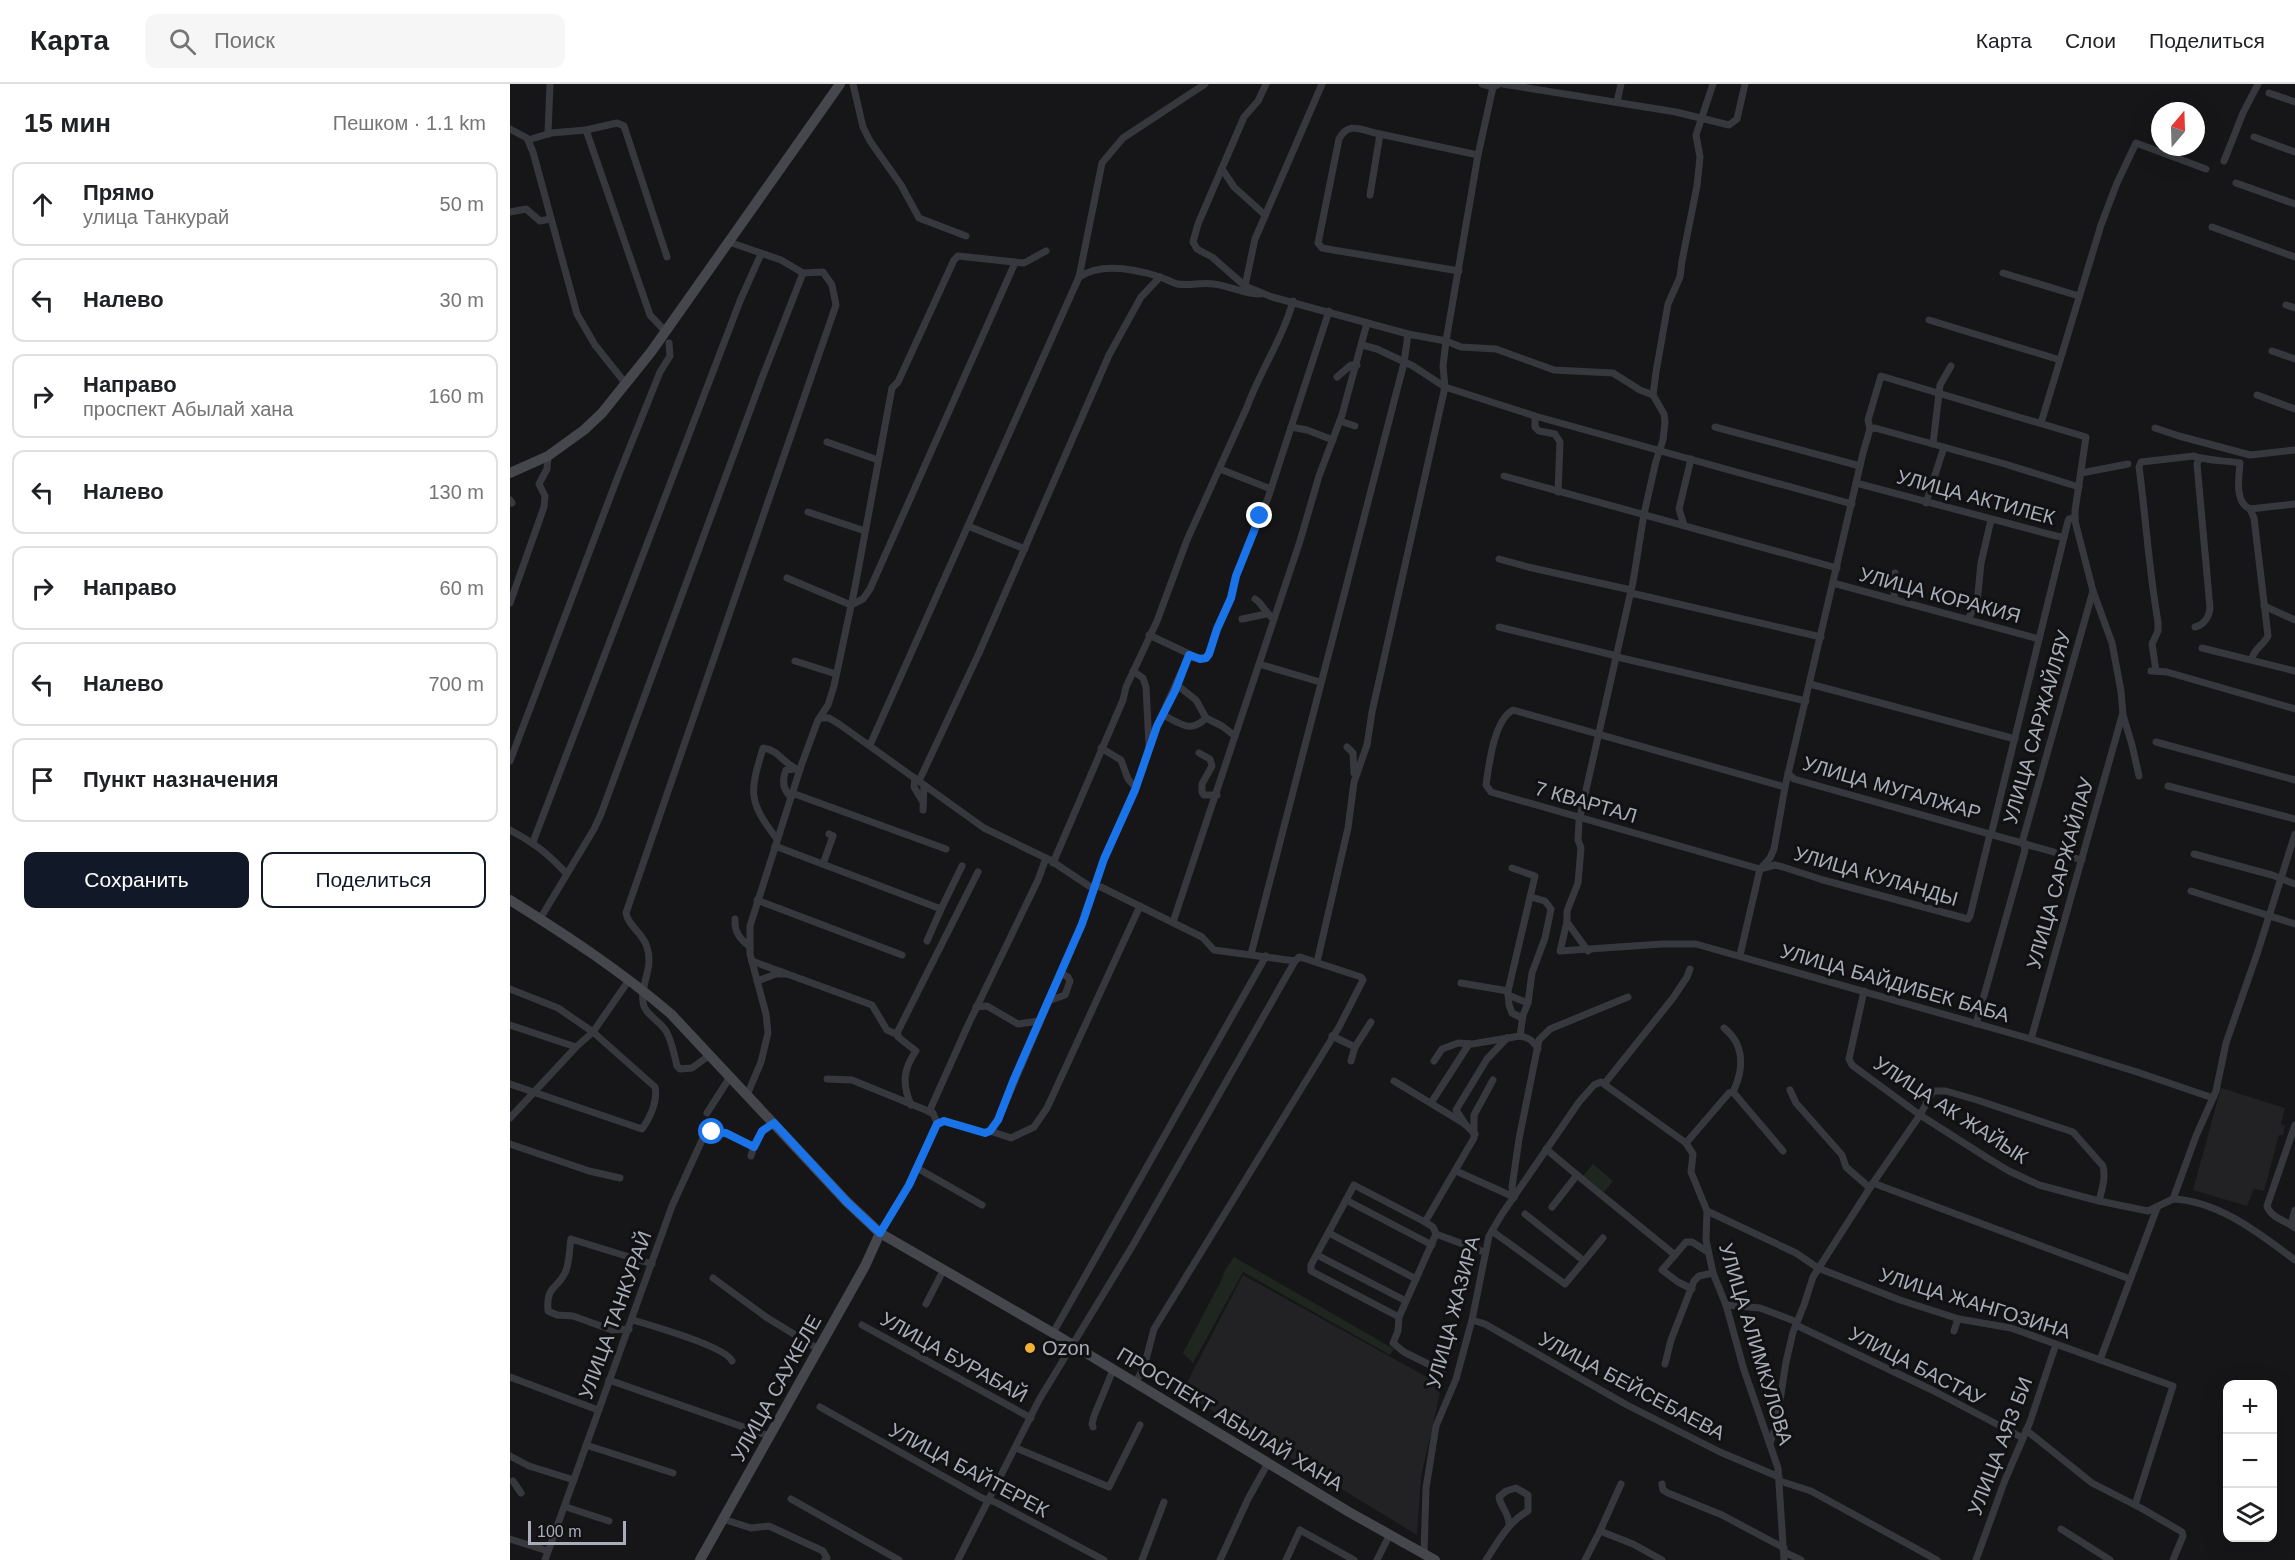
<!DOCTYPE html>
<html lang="ru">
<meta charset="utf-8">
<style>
:root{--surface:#fff;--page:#f6f6f6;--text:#202124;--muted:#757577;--line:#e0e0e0;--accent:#111827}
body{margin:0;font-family:Helvetica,sans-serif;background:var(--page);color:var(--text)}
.controls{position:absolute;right:18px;bottom:18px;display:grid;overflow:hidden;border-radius:12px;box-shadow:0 6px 24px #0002}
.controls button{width:54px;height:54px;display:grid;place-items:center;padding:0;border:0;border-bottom:2px solid var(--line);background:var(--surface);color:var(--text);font:30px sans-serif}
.compass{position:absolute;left:1641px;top:18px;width:54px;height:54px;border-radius:50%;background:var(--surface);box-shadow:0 6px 24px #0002;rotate:19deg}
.scale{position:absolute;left:18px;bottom:15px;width:98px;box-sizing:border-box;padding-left:6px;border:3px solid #a8adb8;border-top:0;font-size:16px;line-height:21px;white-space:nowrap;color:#a8adb8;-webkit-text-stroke:4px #111113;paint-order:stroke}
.stop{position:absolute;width:18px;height:18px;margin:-14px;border:4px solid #1a73e8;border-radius:50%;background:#fff}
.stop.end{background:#1a73e8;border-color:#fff;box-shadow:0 2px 6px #0008}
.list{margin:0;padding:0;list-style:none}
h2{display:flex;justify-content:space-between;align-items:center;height:78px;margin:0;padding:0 24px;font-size:26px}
h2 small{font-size:20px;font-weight:400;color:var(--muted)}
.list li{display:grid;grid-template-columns:39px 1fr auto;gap:18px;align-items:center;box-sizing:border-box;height:84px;margin:0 12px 12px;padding:0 12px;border:2px solid var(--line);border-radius:12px}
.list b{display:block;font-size:22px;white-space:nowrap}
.list p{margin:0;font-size:20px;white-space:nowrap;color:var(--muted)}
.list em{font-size:20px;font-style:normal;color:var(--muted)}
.actions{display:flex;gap:12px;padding:18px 24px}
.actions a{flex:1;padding:14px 0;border:2px solid var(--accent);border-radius:12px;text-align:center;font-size:21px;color:var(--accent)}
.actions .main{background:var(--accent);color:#fff}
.icon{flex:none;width:33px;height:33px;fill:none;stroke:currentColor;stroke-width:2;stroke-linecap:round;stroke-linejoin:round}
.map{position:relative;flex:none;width:1785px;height:1476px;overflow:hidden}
header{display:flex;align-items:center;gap:36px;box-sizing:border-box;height:84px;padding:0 30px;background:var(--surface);border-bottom:2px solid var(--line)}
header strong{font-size:28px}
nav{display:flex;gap:33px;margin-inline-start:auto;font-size:21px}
.search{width:420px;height:54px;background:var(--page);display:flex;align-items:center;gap:15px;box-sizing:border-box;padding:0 21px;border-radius:12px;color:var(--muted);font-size:22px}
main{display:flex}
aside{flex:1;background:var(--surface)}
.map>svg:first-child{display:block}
.built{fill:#222225}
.green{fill:#1e261f}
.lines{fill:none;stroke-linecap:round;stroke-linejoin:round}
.street{stroke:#37383d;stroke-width:7}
.secondary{stroke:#45474d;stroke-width:10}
.route{stroke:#1a73e8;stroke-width:8}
.poi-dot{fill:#f2b134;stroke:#111113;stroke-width:2}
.labels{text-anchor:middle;stroke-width:6;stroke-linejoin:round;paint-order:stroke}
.street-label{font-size:20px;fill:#a8adb8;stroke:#111113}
.poi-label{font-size:20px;fill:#a8adb8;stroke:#111113;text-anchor:start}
</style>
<header>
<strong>Карта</strong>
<div class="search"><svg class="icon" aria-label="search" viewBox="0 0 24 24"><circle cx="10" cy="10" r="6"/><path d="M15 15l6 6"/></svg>Поиск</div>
<nav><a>Карта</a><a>Слои</a><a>Поделиться</a></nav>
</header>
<main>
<aside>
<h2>15 мин<small>Пешком · 1.1 km</small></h2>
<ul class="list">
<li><svg class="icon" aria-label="ahead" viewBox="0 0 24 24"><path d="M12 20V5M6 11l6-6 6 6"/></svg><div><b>Прямо</b><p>улица Танкурай</p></div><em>50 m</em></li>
<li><svg class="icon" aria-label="left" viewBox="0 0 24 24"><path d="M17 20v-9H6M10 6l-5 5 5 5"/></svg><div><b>Налево</b></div><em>30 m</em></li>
<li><svg class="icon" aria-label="right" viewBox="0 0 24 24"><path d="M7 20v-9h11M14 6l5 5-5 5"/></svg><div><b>Направо</b><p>проспект Абылай хана</p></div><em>160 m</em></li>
<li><svg class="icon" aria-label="left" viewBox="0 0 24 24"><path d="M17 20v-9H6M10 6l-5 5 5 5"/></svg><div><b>Налево</b></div><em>130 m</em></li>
<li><svg class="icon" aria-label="right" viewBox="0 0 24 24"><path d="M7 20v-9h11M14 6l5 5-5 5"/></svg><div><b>Направо</b></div><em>60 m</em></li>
<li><svg class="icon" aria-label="left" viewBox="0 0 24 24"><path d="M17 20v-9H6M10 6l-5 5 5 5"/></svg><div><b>Налево</b></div><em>700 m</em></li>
<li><svg class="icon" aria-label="arrive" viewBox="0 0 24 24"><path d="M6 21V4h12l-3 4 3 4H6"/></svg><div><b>Пункт назначения</b></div></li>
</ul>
<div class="actions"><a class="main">Сохранить</a><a>Поделиться</a></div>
</aside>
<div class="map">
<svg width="1785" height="1476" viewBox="0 0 1785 1476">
<rect width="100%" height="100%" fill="#161618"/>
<!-- built -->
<g class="built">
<polygon points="1711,1004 1775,1024 1771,1040 1775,1042 1773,1051 1769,1051 1754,1107 1744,1105 1737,1122 1683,1106"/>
<polygon points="733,1191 924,1297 930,1309 911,1393 907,1451 672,1308"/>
</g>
<!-- green -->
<g class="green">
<polygon points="1083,1080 1103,1097 1094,1108 1073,1092"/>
<polygon points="724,1173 884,1265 880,1271 733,1188 683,1279 673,1269 711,1197 714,1188"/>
</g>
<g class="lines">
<!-- street -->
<g class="street">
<polyline points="343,0 353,43 360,57 391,101 409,134 456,152"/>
<polyline points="972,0 983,3"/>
<polyline points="993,0 1166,28 1219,41 1227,35 1235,0"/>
<polyline points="1203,0 1186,51 1190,73 1187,102 1172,177 1170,193 1158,220 1146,288 1143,311 1154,330 1155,338 1153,356 1146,377 1134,430 1123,498 1069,737 1068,756 1071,764 1068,799 1057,827 1057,838 1050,867 1152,860 1186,860 1521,955 1627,988 1703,1014"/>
<polyline points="1759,9 1785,18"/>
<polyline points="1107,18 1111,0"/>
<polyline points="0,45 17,54 23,68 67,230 85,261 116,300"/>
<polyline points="38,50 40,0"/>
<path d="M870,50C853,47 839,36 829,55L808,159L812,164L823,166L949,187"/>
<polyline points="1744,53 1785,68"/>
<polyline points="18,56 41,49 76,46"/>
<polyline points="1714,77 1733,29 1748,0"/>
<polyline points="712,85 724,103 755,131"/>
<polyline points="1726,99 1785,120"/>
<polyline points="860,111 870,50 968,71"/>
<polyline points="0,128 16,125 30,137 40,135"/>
<polyline points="1702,143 1785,173"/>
<polyline points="1493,189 1569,212"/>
<polyline points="569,193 592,79 613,54 695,0"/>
<polyline points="735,202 702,173 687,165 683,158 688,140 734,33 748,17 756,0"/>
<polyline points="1776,221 1785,224"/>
<polyline points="1419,236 1550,276"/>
<polyline points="155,247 140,231 76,46 107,39 114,42 157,173"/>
<polyline points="898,250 936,257 951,263 986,265 1044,286 1103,289 1130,306 1143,311"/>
<polyline points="852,261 867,265 903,282 935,303 1025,332"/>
<polyline points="1762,267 1785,275"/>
<polyline points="827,293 841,281 847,281"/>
<polyline points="1747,311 1785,325"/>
<polyline points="830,337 845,342"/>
<polyline points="1531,339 1591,141 1607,99 1626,59 1696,85"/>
<polyline points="781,343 797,346 823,356"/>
<polyline points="1205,343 1350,382"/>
<polyline points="1645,344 1669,352 1740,371 1785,366"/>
<polyline points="1360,345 1365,344 1495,380 1569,403"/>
<polyline points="317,358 368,376"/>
<polyline points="1423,360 1430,301 1441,282"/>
<polyline points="710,385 761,405"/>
<polyline points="1571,389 1618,380"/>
<polyline points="994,392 1327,484"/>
<polyline points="1346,399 1546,452 1554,453"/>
<polyline points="1048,408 1050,358 1045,350 1029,347 1025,343 1025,332 1342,420"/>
<polyline points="0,416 2,419"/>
<polyline points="1416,419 1434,363"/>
<path d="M1740,425L1744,434L1758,552C1753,562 1744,564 1742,575"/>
<polyline points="298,428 355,447"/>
<polyline points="1174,441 1169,425 1181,375"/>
<polyline points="458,442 515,465"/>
<polyline points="989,475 1018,483 1121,506"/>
<polyline points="277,494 341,521 353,515 360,505 505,179"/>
<polyline points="1323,499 1529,555"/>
<polyline points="1121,509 1311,553"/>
<path d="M745,515C752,519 755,529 764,535"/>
<polyline points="1384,515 1385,489"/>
<polyline points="0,519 34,423 35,412 29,400 37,385 38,372"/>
<polyline points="1754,522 1785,536"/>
<polyline points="732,535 756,530"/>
<polyline points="1458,535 1467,519 1471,479 1481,436"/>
<polyline points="989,543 1107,572"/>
<path d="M1685,543C1694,541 1699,533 1700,524L1687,380L1689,375"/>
<polyline points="639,551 690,575 696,574 699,570 707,545 721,514 726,492 758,414 819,227"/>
<polyline points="1692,564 1785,587"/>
<polyline points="1107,573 1296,617"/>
<polyline points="285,577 326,590"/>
<polyline points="749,580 810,598"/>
<polyline points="623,587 633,594 636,603 639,662"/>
<polyline points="1641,587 1657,588 1785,625"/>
<path d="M1646,587L1642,560L1648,547V538C1639,487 1636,435 1629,383L1631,378L1684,372C1692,376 1719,377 1730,379C1729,393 1724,418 1740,425L1785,420"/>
<polyline points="1300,600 1505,655"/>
<polyline points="667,601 686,616 696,634 712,642 725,652"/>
<path d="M653,631C670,639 680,650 696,634"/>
<polyline points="310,634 319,634 329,640 474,744 540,776 579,802 591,803 692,853 704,866 785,877 789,873 793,874 851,893 853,896 829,943 644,1245 634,1283 625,1300"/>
<polyline points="1646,658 1785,696"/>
<path d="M360,661L569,193C592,178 625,185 650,193C656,195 661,198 667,200C680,202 692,198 704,200C720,202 734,210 750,210"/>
<polyline points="837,663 843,669 844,689"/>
<polyline points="591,664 611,676 618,695 626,704"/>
<polyline points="689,669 700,675 702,682 692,700 692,708 694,711 707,711"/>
<polyline points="0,677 107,395 150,288 160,272 159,259"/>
<polyline points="1278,689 1284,695 1572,776"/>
<polyline points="405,694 404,703 413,718"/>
<polyline points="409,697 469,569 599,271 631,213 650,193"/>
<polyline points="1658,702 1785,735"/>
<polyline points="282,709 436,765"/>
<path d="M281,713C272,705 272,696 276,686L285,685"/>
<polyline points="413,726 414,701"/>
<path d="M0,746C26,760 37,769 56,789"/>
<path d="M1480,750L1460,832L1458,835L1313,796L1273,783L1265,781L1250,785L981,708L976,701C979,680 984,636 1003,626L1275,703L1353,369L1360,345L1358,336L1371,292L1576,353L1565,427V437L1583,507L1602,559L1611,607L1613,631L1622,661L1629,692"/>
<polyline points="1481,751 1558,437 1559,435 1565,434"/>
<path d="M267,755C237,716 240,708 253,664C270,666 274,682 290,686"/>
<polyline points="23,758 230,217 251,170"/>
<polyline points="265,762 431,825 452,782"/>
<polyline points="1684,770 1762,791 1785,800"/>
<path d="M543,779L613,616L616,603L647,537L677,456L737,323C750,287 773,254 783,217"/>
<polyline points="313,780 323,752 319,750"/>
<polyline points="1002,784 1025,792 998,907 999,921 1002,929 1012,934"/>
<polyline points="1681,807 1785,840"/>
<polyline points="247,816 392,871"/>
<polyline points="30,835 84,745 91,730 252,294 293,189 271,176 219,158"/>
<path d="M225,835C224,848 230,855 240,863"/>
<polyline points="663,838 790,457 809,392 832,331 857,239"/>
<polyline points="1057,838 1078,867"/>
<polyline points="417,857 431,825"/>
<polyline points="741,870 894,279 898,250 762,213 735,202 745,155 812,0"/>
<polyline points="1230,871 1250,785 1260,774 1264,765 1275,703"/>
<polyline points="242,877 362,921 377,946 388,951"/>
<polyline points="807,878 838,744 844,698 857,661 862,628 935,303 933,282 936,257 968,71 983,3 989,0"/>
<polyline points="247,897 266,890 277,890"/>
<polyline points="951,899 998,907"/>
<path d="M0,905L48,924L83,948L145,1003C148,1017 140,1034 132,1045L0,1000"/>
<polyline points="1354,907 1339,975 1342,981 1350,987 1410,1031 1479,1075 1499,1087 1529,1101 1589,1117 1638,1127 1663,1115"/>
<polyline points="998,911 1018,919"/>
<polyline points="538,917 555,911 560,897 558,893 550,889"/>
<polyline points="466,923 477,922 508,940 529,937"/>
<polyline points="1466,940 1515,766 1513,755 1583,507"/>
<polyline points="0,941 66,963"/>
<path d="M1214,944C1235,961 1234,985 1223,1008"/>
<polyline points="822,952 845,963 861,938"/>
<polyline points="1010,952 1013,931 1018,919 1022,889 1035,854 1041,825 1035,817 1021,813"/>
<polyline points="1521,955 1612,632"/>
<path d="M200,971L182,984L170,985L167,982C164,970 162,957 156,947C150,937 134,930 133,918C130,900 144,885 137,863C133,849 118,842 116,829L326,221L322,201L313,188L293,189"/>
<polyline points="841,977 845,963"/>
<path d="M924,977L932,965L948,959L962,960L1010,952C1019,953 1024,957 1028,965"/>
<polyline points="317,995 342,996 423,1029 427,1039 399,1101 370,1149"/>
<polyline points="884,997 955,1040 965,1050"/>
<polyline points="1095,999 1163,914 1177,893 1180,885"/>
<polyline points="1280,1006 1286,1019 1332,1071 1336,1083 1360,1104"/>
<polyline points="237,1011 251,978 258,949 256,930 240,870 240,842 291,682 308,636 318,621 324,602 345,503 382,304 388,298 444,176 448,172 514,179 536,167"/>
<polyline points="921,1019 959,960"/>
<path d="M401,1021C392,1000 393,985 406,967L388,953L387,949L468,788"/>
<polyline points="419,1028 458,941 528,796 536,774"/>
<polyline points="197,1029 220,993"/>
<polyline points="0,1034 66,963 83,948 119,896"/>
<polyline points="427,1039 434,1037 475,1049 480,1047 488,1036 572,840 594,775 625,706 647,642 679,571"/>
<polyline points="955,1040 946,1026 977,975 997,954"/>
<polyline points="480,1047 501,1054 524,1043 537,1024 630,822"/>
<polyline points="1176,1059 1219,1009 1223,1008 1273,1067"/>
<polyline points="0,1060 79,1087 110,1094"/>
<polyline points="1036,1065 1067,1091 1042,1123"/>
<path d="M241,1072C244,1059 251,1045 264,1039"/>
<polyline points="407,1084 472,1121"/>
<polyline points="946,1087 1004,1113"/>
<polyline points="1067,1091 1165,1171"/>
<polyline points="1363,1099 1620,1195"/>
<polyline points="1004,1113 1002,1103 1009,1055 1029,956 1040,945 1118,913"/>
<polyline points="1663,1115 1686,1052 1706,1007 1716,959 1748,867 1785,750"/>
<path d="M1663,1115C1709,1117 1750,1150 1785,1176"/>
<polyline points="836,1116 844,1101 915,1138"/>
<polyline points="1785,1126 1781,1141 1785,1144"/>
<polyline points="1197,1127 1286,1169 1308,1184 1390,1216 1449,1235 1501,1244 1663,1302 1625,1421"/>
<polyline points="1015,1130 1074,1177"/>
<path d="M1781,1141C1772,1136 1760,1132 1757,1122L1785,1041"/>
<polyline points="982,1147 1055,1200 1093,1154"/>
<polyline points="819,1149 906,1195"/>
<polyline points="926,1150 889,1233 888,1247 883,1259 894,1268 932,1287"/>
<polyline points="974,1168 926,1150 923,1143 915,1138 964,1054 964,1031 983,996"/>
<polyline points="807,1171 896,1217"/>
<polyline points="203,1194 256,1233 308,1265"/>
<polyline points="1182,1205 1168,1198 1152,1186 1176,1158 1182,1158 1198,1168"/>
<polyline points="416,1220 433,1187"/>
<polyline points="1216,1221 1250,1224 1287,1238"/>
<polyline points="889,1233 801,1187 801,1181 836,1116 922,1161"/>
<path d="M123,1236C142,1242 215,1262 222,1277"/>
<polyline points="962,1236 975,1240 1117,1321 1210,1368 1269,1393"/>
<polyline points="352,1241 521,1334"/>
<polyline points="1286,1241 1422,1306 1513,1354"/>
<path d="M119,1245L102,1246L63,1232L47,1231L38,1227C36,1201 47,1206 55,1189C60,1178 59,1166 61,1155L142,1180"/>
<polyline points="1444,1247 1448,1235"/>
<polyline points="543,1249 756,872"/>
<polyline points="1590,1276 1647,1124"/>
<polyline points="1155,1280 1161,1256 1184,1197 1189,1192 1203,1189"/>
<polyline points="0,1293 88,1326"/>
<polyline points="99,1296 259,1352"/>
<polyline points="310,1323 472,1414 485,1418 594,1476"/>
<polyline points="583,1343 582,1340 584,1332 603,1286"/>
<polyline points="1516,1346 1582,1399 1631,1424 1672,1448 1673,1452 1663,1476"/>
<path d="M1260,1359L1266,1342L1276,1278L1283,1248L1294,1221L1303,1193L1363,1099L1410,1031L1423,1007H1436L1467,1016L1563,1048L1593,1082C1596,1094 1592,1105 1589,1117"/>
<polyline points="76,1361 163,1389"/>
<polyline points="506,1364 599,1403 630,1341"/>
<polyline points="0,1372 19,1382 64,1396"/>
<polyline points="3,1397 11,1409"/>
<polyline points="1270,1397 1301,1407 1427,1476"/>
<polyline points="1152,1400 1153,1406 1158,1409 1212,1431 1274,1464"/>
<polyline points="281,1415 389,1476"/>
<polyline points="56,1419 56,1423 99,1437"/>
<polyline points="213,1435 241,1444 259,1442 313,1467 317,1474 315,1476"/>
<polyline points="1551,1445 1600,1476"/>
<polyline points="1090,1447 1123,1460 1152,1476"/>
<polyline points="0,1455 38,1467"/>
<polyline points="1274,1468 1291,1476"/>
<polyline points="914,1470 916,1404 926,1342 946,1295 962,1236 979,1152 992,1130 1069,1018 1084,1001 1091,998 1176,1059 1183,1070 1181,1088 1197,1127 1196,1156 1203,1189 1216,1221 1234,1286 1268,1384 1274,1476"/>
<polyline points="35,1476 162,1122 193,1054 196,1049 210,1047 244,1063"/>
<polyline points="448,1476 529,1316 623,1161 785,877"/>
<polyline points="632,1476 654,1418"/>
<polyline points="710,1476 738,1415 758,1379"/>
<polyline points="776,1476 790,1446 844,1476"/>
<polyline points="867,1476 880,1450"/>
<path d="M976,1476C988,1458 998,1438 1018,1427V1411L1006,1404L996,1407L989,1413C991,1424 1000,1430 999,1442"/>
<polyline points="1075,1476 1090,1447 1111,1400"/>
<polyline points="1466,1476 1495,1396 1520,1338 1546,1260"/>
</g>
<!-- secondary -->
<g class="secondary">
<polyline points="0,389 38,372 74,346 92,329 141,268 330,0"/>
<path d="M0,816C56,851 111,887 161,930L337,1118L370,1149L543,1249L839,1428L925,1476"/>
<polyline points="190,1476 355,1182 370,1149"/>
</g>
</g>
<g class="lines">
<!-- route -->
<polyline class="route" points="202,1048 216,1049 244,1063 252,1047 264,1039 337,1118 370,1149 399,1101 427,1040 434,1037 475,1049 480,1047 488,1036 504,995 572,840 594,775 625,706 647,642 665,607 679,571 690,575 696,574 699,570 707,545 721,514 726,492 750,432"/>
</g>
<!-- markers -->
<circle class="poi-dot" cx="520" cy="1264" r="6"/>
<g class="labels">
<!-- street labels -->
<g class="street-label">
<text transform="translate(1466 413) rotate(15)" y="7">УЛИЦА АКТИЛЕК</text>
<text transform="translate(1430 511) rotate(15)" y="7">УЛИЦА КОРАКИЯ</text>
<text transform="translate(1527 643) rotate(-74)" y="7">УЛИЦА САРЖАЙЛЯУ</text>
<text transform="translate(1382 704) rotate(16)" y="7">УЛИЦА МУГАЛЖАР</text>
<text transform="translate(1076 718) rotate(16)" y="7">7 КВАРТАЛ</text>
<text transform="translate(1550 789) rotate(-74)" y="7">УЛИЦА САРЖАЙЛАУ</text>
<text transform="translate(1366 792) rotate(16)" y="7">УЛИЦА КУЛАНДЫ</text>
<text transform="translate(1385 899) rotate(16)" y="7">УЛИЦА БАЙДИБЕК БАБА</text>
<text transform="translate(1441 1026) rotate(33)" y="7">УЛИЦА АК ЖАЙЫК</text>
<text transform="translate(1465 1219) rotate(17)" y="7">УЛИЦА ЖАНГОЗИНА</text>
<text transform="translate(943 1228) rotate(-75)" y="7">УЛИЦА ЖАЗИРА</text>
<text transform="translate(105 1231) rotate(-70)" y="7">УЛИЦА ТАНКУРАЙ</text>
<text transform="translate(1246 1260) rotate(73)" y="7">УЛИЦА АЛИМКУЛОВА</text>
<text transform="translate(444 1273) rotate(29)" y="7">УЛИЦА БУРАБАЙ</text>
<text transform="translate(1407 1282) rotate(27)" y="7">УЛИЦА БАСТАУ</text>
<text transform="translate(1122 1302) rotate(28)" y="7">УЛИЦА БЕЙСЕБАЕВА</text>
<text transform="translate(266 1304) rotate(-61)" y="7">УЛИЦА САУКЕЛЕ</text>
<text transform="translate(720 1335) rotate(31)" y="7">ПРОСПЕКТ АБЫЛАЙ ХАНА</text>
<text transform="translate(1490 1362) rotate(-69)" y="7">УЛИЦА АЯЗ БИ</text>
<text transform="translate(459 1386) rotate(28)" y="7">УЛИЦА БАЙТЕРЕК</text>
</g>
<!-- poi labels -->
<g class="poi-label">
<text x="532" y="1271">Ozon</text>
</g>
</g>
</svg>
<div class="controls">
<button>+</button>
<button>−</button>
<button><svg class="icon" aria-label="layers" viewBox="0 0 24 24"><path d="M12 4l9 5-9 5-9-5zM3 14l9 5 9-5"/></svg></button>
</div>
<svg class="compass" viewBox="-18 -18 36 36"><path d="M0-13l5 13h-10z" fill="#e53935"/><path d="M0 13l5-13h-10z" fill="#757577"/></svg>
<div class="scale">100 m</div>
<div class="stop" style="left:202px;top:1048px"></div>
<div class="stop end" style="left:750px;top:432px"></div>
</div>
</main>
